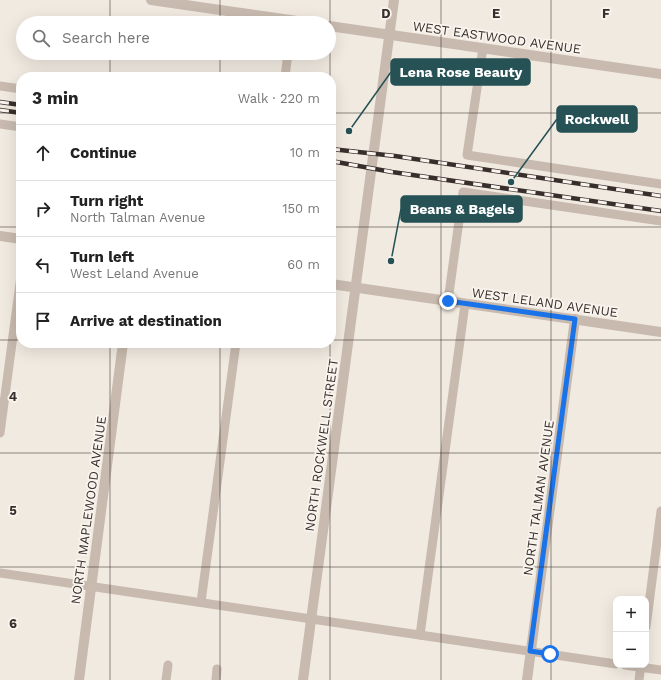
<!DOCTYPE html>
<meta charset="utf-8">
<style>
:root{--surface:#fff;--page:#f6f6f6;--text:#222;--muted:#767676;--line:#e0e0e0}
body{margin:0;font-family:"Work Sans",sans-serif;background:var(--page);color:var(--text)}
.controls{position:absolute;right:12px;bottom:12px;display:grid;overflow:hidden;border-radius:8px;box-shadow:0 4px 16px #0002}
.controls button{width:36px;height:36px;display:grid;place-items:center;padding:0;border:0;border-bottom:1px solid var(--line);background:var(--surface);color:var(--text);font:20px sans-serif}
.stop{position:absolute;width:12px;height:12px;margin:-9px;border:3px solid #1a73e8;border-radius:50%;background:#fff}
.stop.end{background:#1a73e8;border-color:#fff;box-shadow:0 1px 4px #0008}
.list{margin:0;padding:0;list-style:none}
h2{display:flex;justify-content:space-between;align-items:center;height:52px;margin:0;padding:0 16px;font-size:17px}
h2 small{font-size:13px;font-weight:400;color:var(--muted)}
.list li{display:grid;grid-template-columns:26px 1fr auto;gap:12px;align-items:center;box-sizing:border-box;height:56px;padding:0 16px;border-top:1px solid var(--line)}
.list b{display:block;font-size:15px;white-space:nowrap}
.list p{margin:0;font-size:13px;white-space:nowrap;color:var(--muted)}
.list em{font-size:13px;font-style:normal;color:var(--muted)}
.icon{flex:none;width:22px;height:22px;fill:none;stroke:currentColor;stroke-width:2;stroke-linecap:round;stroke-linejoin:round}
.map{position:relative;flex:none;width:661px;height:680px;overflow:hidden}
.search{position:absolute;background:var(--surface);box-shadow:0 4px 16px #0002;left:16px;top:16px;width:320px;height:44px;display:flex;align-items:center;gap:10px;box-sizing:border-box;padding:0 14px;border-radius:22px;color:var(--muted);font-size:15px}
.panel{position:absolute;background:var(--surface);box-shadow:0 4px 16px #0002;left:16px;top:72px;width:320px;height:276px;border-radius:16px}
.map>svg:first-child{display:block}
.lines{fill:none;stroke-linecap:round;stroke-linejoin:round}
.lane{stroke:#c8baae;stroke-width:9}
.street{stroke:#c8baae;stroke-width:10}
.rail-casing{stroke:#382f2c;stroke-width:4.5}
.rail{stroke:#f9f4ee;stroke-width:3;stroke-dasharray:9;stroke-linecap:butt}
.route{stroke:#1a73e8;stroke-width:5}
.grid{fill:none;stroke:#382f2c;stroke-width:1;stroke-opacity:0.55}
.labels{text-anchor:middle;stroke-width:3.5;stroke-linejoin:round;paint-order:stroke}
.street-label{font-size:13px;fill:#382f2c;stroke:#f9f4ee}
.grid-label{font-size:13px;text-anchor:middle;font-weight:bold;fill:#382f2c;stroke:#f9f4ee;stroke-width:3.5;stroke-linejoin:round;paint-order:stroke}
.leader{fill:none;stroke:#265155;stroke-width:1.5}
.callout-dot{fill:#265155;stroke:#f9f4ee;stroke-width:1.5}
.callout{fill:#265155;stroke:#265155;stroke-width:1.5}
.callout-label{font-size:14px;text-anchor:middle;font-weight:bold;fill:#fff}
</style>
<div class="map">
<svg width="661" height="680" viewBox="0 0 661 680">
<rect width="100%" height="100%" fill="#f1eae1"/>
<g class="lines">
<!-- lane -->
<g class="lane">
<polyline points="483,48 467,155 661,184"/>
<polyline points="285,77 288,53"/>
<polyline points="0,86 21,89"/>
<polyline points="0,124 21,127"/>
<polyline points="448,301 463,192 661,221"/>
<polyline points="0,433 21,276"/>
<polyline points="0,573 616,664"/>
<polyline points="201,602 236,343"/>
<polyline points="646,627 661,511"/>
<polyline points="420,635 465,304"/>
<polyline points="625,665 661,670"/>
<polyline points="166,680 168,665"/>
<polyline points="216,680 217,669"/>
<polyline points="639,680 641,665"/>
</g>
<!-- street -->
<g class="street">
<polyline points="151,0 311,23"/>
<polyline points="329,26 661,74"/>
<polyline points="0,236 21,239"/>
<polyline points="331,284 661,332"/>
<polyline points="79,680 123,343"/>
<polyline points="303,680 394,0"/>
<polyline points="527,680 575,319"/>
</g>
<defs>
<g id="rail">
<polyline points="0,102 21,105"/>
<polyline points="0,110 21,113"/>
<polyline points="331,149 395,156 661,196"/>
<polyline points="331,161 392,172 661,211"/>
</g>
</defs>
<!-- rail casing -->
<use href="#rail" class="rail-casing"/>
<!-- rail -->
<use href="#rail" class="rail"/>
</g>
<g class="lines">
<!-- route -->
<polyline class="route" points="448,301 575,319 530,651 550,654"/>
</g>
<!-- grid -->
<path class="grid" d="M110,0V23M220,0V23M330,0V77M441,0V680M551,0V680M110,53V77M220,53V77M0,113H21M331,113H661M0,227H21M331,227H661M0,340H21M331,340H661M110,343V680M220,343V680M330,343V680M0,453H661M0,567H661"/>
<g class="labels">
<!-- street labels -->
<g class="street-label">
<text transform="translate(497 37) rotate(8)" y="5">WEST EASTWOOD AVENUE</text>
<text transform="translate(545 302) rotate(8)" y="5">WEST LELAND AVENUE</text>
<text transform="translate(321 445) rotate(-82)" y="5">NORTH ROCKWELL STREET</text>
<text transform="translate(538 498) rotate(-82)" y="5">NORTH TALMAN AVENUE</text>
<text transform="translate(88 510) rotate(-82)" y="5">NORTH MAPLEWOOD AVENUE</text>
</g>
</g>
<g class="grid-label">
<text x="386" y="18">D</text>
<text x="496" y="18">E</text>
<text x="606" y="18">F</text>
<text x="13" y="401">4</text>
<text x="13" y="515">5</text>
<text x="13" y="628">6</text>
</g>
<!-- callouts -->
<path class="leader" d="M349 131L391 72M511 182L557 119M391 261L401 209"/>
<g class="callout-dot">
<circle cx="349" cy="131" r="4"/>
<circle cx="511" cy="182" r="4"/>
<circle cx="391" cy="261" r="4"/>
</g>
<g class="callout">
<rect x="391" y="59" width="139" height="26" rx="4"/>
<rect x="557" y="106" width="80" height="26" rx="4"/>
<rect x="401" y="196" width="121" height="26" rx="4"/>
</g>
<g class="callout-label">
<text x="461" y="77">Lena Rose Beauty</text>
<text x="597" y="124">Rockwell</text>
<text x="462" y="214">Beans &amp; Bagels</text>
</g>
</svg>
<div class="controls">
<button>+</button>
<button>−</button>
</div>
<div class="stop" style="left:550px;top:654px"></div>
<div class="stop end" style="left:448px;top:301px"></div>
<div class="search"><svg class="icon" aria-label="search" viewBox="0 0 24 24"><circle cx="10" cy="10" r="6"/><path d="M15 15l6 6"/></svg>Search here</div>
<section class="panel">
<h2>3 min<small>Walk · 220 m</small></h2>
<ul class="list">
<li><svg class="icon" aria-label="ahead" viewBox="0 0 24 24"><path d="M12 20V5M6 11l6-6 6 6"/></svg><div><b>Continue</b></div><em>10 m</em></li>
<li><svg class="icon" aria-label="right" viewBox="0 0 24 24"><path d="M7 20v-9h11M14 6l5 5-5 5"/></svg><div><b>Turn right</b><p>North Talman Avenue</p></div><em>150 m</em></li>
<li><svg class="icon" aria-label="left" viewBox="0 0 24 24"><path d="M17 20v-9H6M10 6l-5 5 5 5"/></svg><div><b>Turn left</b><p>West Leland Avenue</p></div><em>60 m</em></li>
<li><svg class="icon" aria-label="arrive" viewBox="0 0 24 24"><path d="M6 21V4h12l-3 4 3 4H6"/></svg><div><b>Arrive at destination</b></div></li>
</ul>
</section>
</div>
